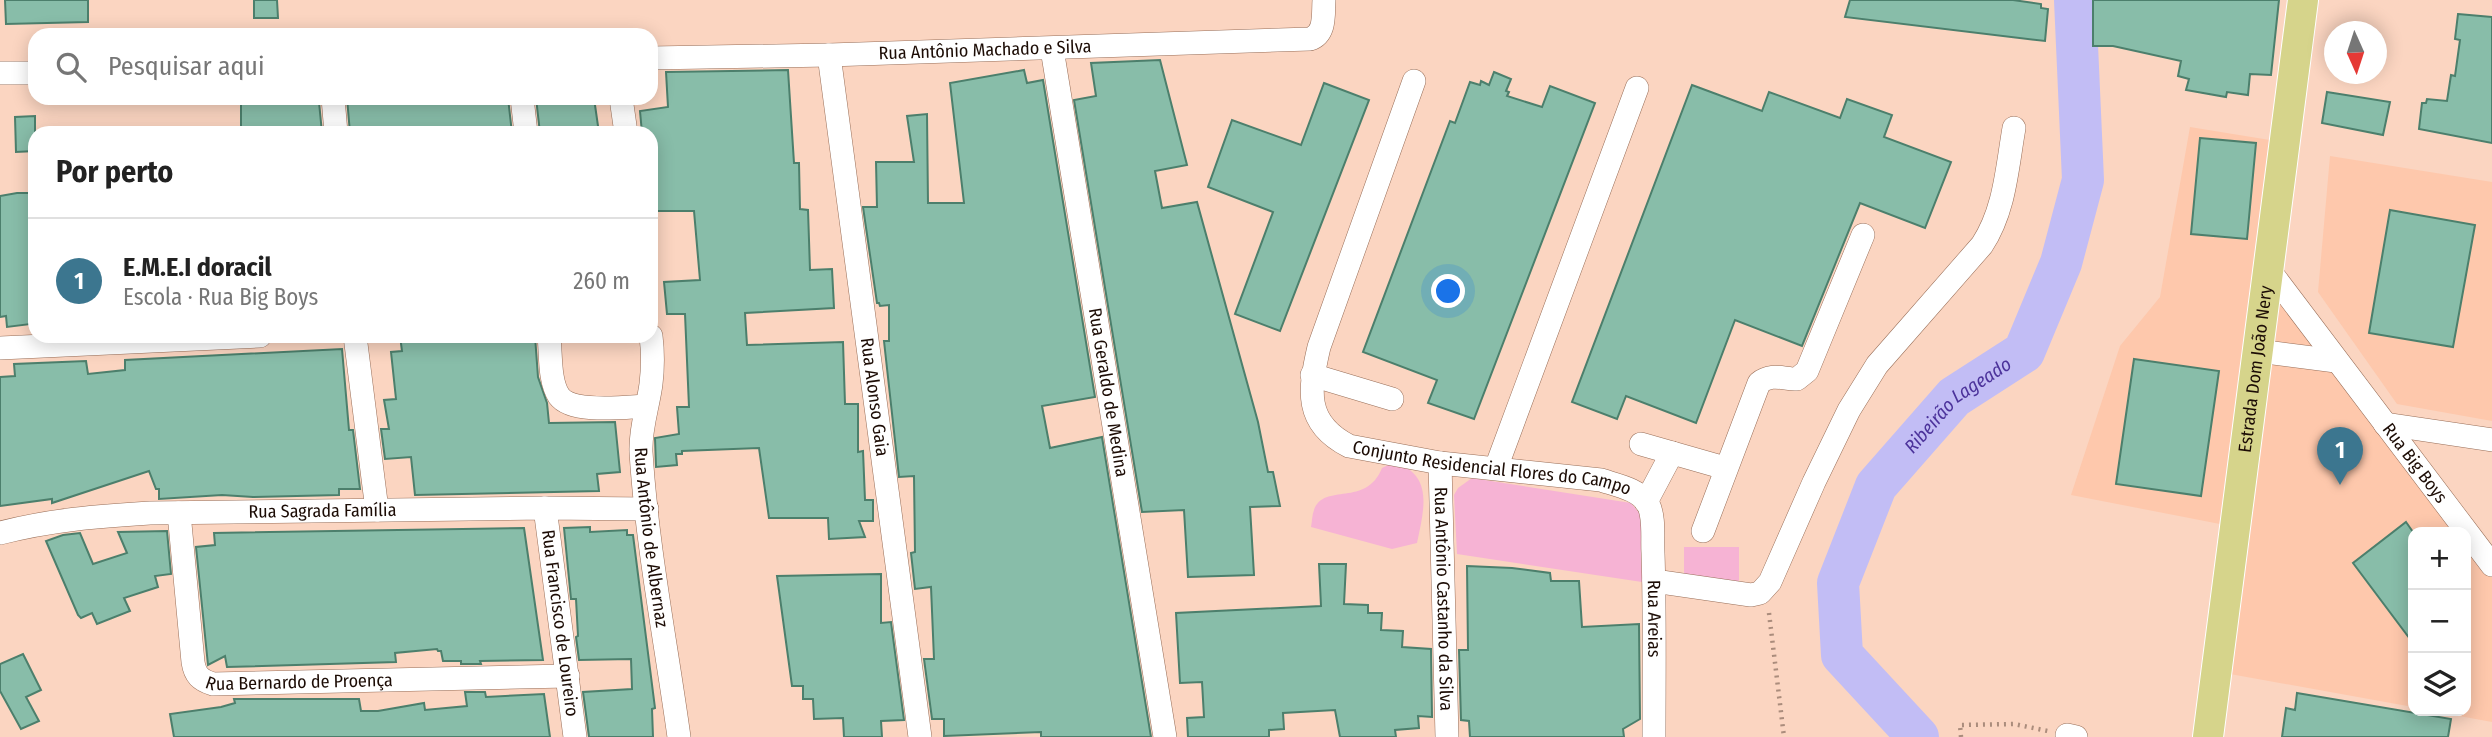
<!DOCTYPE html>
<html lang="pt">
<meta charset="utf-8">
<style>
:root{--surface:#fff;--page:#f2f2f2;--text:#222;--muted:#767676;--line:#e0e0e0;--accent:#3c768f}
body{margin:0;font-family:"Fira Sans Condensed",sans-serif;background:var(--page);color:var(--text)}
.controls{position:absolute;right:21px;bottom:21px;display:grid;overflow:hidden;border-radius:14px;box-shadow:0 4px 18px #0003}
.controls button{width:63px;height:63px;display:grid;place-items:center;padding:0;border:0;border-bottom:2px solid var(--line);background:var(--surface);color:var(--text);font:35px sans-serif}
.compass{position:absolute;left:2324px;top:21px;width:63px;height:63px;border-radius:50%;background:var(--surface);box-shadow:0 4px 18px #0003;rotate:177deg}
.you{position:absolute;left:1449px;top:292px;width:24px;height:24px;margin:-18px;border:5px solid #fff;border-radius:50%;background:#1a73e8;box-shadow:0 0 0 10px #1a73e833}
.badge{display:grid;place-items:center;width:46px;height:46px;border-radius:50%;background:var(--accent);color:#fff;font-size:23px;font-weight:700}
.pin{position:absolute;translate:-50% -58px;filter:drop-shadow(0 2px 4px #0008)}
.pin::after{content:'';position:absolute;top:37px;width:24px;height:21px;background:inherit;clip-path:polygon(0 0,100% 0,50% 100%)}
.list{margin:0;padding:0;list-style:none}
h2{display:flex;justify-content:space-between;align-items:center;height:91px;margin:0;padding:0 28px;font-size:30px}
h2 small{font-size:23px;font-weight:400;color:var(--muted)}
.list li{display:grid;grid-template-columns:46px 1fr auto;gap:21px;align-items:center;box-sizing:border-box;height:126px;padding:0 28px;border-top:2px solid var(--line)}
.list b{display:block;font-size:26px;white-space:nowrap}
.list p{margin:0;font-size:23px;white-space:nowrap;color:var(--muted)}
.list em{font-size:23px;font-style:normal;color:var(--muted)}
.icon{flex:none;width:38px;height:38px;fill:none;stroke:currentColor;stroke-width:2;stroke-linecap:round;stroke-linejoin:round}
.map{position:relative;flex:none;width:2492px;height:737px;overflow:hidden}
.search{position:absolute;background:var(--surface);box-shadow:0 4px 18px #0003;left:28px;top:28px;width:630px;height:77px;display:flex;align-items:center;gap:18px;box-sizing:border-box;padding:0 24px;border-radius:21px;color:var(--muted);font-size:26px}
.panel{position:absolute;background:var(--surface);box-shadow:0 4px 18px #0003;left:28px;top:126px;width:630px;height:217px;border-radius:21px}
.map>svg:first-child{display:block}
.built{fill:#fec8ac}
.green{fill:#f6b3d4}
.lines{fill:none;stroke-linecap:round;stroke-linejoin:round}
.river{stroke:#c2bdf5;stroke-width:42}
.building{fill:#88bda9;stroke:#4c7f6c;stroke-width:2}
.minor-casing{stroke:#986e58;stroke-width:24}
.major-casing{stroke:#fff;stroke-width:32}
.path{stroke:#aa8c7c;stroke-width:4.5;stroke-dasharray:2 5;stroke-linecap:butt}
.minor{stroke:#fff;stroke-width:23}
.major{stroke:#d6d48b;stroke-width:30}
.labels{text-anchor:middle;stroke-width:5;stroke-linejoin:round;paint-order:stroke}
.street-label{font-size:18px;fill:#1c0c05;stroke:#fbd5c1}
.water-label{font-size:19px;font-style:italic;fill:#4c339b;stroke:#fbd5c1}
</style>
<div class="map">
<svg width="2492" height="737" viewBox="0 0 2492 737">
<rect width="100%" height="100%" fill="#fbd5c1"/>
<!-- built -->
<g class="built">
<polygon points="2190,127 2276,141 2220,524 2071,495 2120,346 2160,297"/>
<polygon points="2330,156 2492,182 2492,421 2397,404 2318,292"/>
<polygon points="2279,280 2492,565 2492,722 2432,711 2466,711 2466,532 2413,532 2413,707 2219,672"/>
</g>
<!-- green -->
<g class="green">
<path d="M1394,462C1434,475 1424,509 1417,543L1392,549L1311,527C1312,522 1312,515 1314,510C1324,482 1366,508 1382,468Z"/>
<polygon points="1472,478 1631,503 1641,515 1642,582 1457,554 1454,495 1458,488"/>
<rect x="1684" y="547" width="55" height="34"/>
</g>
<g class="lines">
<!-- river -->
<path class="river" id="s1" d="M1918,737L1842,655L1838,583L1876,486L1954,397L2024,352L2061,263L2083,180L2075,0"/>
</g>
<!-- building -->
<g class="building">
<polygon points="5,0 88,0 88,22 6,24"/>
<polygon points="254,0 277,0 278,18 254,18"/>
<polygon points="1850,0 2013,0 2041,4 2041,8 2048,9 2045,41 1845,17"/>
<polygon points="2093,0 2279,0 2271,75 2250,74 2248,95 2227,92 2226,97 2186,90 2189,79 2178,76 2181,61 2113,46 2093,46"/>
<polygon points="2458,14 2492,17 2492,143 2419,129 2422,103 2426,103 2427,99 2447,101 2451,75 2455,76 2460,40 2455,39"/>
<polygon points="1160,60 1187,165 1155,171 1162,208 1197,202 1258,422 1268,472 1273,472 1280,506 1250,507 1254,575 1188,577 1184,510 1142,512 1074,100 1096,96 1091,63"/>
<polygon points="788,70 794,163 799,163 800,209 808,210 810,270 832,269 834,308 745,313 747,345 843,342 845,404 858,404 858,452 863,451 865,500 873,500 873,521 859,521 865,537 829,539 828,518 769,518 759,448 682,451 682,454 676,454 677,465 656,467 655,438 679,434 677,407 689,407 685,314 667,314 664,282 700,280 694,211 653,211 651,199 651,133 642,133 640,111 668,107 666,72"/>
<polygon points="1024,70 1027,83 1043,80 1095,397 1042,406 1050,448 1102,437 1151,737 1041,737 1041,732 944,736 944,719 932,719 924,659 934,659 931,587 915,589 911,553 915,552 914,476 899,477 884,341 889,341 889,305 880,306 879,303 877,303 863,207 877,207 876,162 914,162 907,116 927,114 928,203 964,203 950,83"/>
<polygon points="1494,72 1511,79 1506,91 1509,92 1507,96 1542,107 1550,86 1595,103 1474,419 1428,403 1437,380 1363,352 1450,121 1455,123 1470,82 1480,85 1481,81 1489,85"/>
<polygon points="1324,83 1369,100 1280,331 1235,314 1273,212 1208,187 1232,120 1301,145"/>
<polygon points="1692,85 1762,111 1769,92 1840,118 1847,99 1892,115 1884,137 1951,162 1925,228 1860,203 1802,346 1735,320 1696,423 1626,396 1617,419 1572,402"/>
<polygon points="2327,92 2390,102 2383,135 2322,123"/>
<polygon points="241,98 312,98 312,103 319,102 322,133 241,133"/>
<polygon points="347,98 508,98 512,133 350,133"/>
<polygon points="536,98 594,98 599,133 540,133"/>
<polygon points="35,116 35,151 16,152 15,117"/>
<polygon points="2200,138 2256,143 2247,239 2191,234"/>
<polygon points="17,193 35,193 35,313 30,313 31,324 7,327 6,316 0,317 0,196"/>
<polygon points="2390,210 2475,225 2453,347 2369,333"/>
<polygon points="400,336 535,336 538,377 547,403 549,423 615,422 620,472 597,474 599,491 415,495 411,457 385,459 381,429 389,429 384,400 396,399 391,352 402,351"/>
<polygon points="342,349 349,430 353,430 360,489 339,489 339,495 253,497 222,495 159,499 159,489 156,489 149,471 52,503 52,499 0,506 0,377 15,376 14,364 86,361 88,374 125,370 125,360"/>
<polygon points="2134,359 2219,371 2201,496 2116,484"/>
<polygon points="2406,522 2413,532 2413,643 2353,563"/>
<polygon points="590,527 590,532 627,530 627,535 633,535 655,708 652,709 653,737 589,737 583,692 632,689 631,659 579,660 576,637 578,636 576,599 571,599 564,528"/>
<polygon points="524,528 543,660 480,661 481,664 461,664 461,661 443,661 441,651 438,651 437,649 395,653 396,662 227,667 225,656 208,665 196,547 215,545 214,533"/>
<polygon points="167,531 171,574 155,576 158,587 124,598 130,611 97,624 92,613 81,618 78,615 46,541 63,535 80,533 93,564 127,553 118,532"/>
<polygon points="1319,564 1346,564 1344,604 1368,605 1368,613 1382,613 1381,630 1403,631 1402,647 1431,649 1432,717 1418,716 1419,728 1395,730 1396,737 1340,737 1335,710 1283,713 1284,729 1269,730 1269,737 1188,737 1187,718 1204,717 1202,682 1180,683 1176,613 1321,606"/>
<polygon points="1467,566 1512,568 1550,573 1551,581 1579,581 1582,627 1639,624 1640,719 1623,729 1624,737 1470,737 1469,721 1461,720 1459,650 1468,650"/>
<polygon points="881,574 881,623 891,622 904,720 881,721 882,737 844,737 843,718 814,719 813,699 803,699 803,686 792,686 777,576"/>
<polygon points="23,654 41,690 26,697 39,721 21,729 0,691 0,664"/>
<polygon points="465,692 485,692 486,697 544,694 550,737 174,737 170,714 221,707 235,703 234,699 359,699 361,711 378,711 424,703 425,710 467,706"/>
<polygon points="2297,693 2451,719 2448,737 2282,737 2286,708 2295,710"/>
</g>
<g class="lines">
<defs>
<g id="minor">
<path id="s2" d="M1052,49L1165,737"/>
<path id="s3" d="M829,55L920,737"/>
<path id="s4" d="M651,58L829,55L1310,39C1326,34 1323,14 1324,0"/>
<polyline points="0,73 35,73"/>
<path id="s5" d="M1414,81L1319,347C1309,390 1304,423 1349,446L1440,463L1601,480C1616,485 1639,489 1648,504C1655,517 1652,538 1653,553C1655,614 1654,676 1654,737"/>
<polyline points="333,98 336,133"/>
<polyline points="522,98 526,133"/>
<polyline points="621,98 626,133"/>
<path id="s6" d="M2269,270L2492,565"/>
<polyline points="355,336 377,510"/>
<path d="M549,336C551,354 549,381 559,396C572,414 625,407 646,406"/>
<path id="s7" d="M651,336C653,352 653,367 651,384C648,407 640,428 641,452C647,547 666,643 679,737"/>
<polyline points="0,348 260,336"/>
<polyline points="2258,351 2336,361"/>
<polyline points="1312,375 1392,399"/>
<polyline points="2385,424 2492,440"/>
<polyline points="1641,444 1725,468"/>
<path id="s8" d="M1440,463L1447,737"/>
<polyline points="1496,468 1637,88"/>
<polyline points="1646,502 1672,453"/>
<path id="s9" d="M545,508L575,737"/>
<path id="s10" d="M179,513L193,662C195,675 200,680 213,684L568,676"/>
<path d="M1703,531L1759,383C1771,373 1783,379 1797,379L1807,371L1863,235"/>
<path id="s11" d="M0,533C50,520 99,516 150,513L545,508L647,509"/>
<path d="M1654,581L1751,595L1760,593L1770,582L1814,482L1849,410L1877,365L1982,245C2005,210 2007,168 2014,128"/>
<polyline points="2067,735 2076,737"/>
</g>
<g id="major">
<path id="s12" d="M2208,737L2303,0"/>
</g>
</defs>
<!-- minor casing -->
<use href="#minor" class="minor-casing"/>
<!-- major casing -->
<use href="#major" class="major-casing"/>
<!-- path -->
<g class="path">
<polyline points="1769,613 1784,737"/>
<polyline points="1961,737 1960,725 2014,724 2048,731"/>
</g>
<!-- minor -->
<use href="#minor" class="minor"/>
<!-- major -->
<use href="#major" class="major"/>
</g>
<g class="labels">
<!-- street labels -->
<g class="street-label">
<text dy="6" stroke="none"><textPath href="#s4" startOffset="334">Rua Antônio Machado e Silva</textPath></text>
<text dy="6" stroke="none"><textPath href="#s12" startOffset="371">Estrada Dom João Nery</textPath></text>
<text dy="6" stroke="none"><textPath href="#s2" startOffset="348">Rua Geraldo de Medina</textPath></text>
<text dy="6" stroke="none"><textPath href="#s3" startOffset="345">Rua Alonso Gaia</textPath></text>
<text dy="6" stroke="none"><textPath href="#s6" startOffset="242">Rua Big Boys</textPath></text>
<text dy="6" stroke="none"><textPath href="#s5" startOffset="542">Conjunto Residencial Flores do Campo</textPath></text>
<text dy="6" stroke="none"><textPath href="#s11" startOffset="324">Rua Sagrada Família</textPath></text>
<text dy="6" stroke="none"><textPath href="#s7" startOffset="203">Rua Antônio de Albernaz</textPath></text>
<text dy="6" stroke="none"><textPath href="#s8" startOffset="136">Rua Antônio Castanho da Silva</textPath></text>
<text dy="6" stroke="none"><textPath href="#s5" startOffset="821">Rua Areias</textPath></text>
<text dy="6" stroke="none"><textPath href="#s9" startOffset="116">Rua Francisco de Loureiro</textPath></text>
<text dy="6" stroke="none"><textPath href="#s10" startOffset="268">Rua Bernardo de Proença</textPath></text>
</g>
<!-- water labels -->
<g class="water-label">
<text dy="7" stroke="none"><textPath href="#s1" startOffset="404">Ribeirão Lageado</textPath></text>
</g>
</g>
</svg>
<div class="controls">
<button>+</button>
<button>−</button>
<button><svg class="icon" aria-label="layers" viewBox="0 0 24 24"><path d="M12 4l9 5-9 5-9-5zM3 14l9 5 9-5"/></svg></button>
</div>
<svg class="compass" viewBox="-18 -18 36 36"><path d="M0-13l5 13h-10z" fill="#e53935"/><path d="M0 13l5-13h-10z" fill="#767676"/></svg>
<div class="you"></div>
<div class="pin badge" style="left:2340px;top:485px">1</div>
<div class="search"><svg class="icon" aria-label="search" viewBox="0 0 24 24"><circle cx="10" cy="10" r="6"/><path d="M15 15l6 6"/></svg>Pesquisar aqui</div>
<section class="panel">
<h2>Por perto<small></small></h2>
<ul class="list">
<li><span class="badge">1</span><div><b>E.M.E.I doracil</b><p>Escola · Rua Big Boys</p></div><em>260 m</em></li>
</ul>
</section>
</div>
